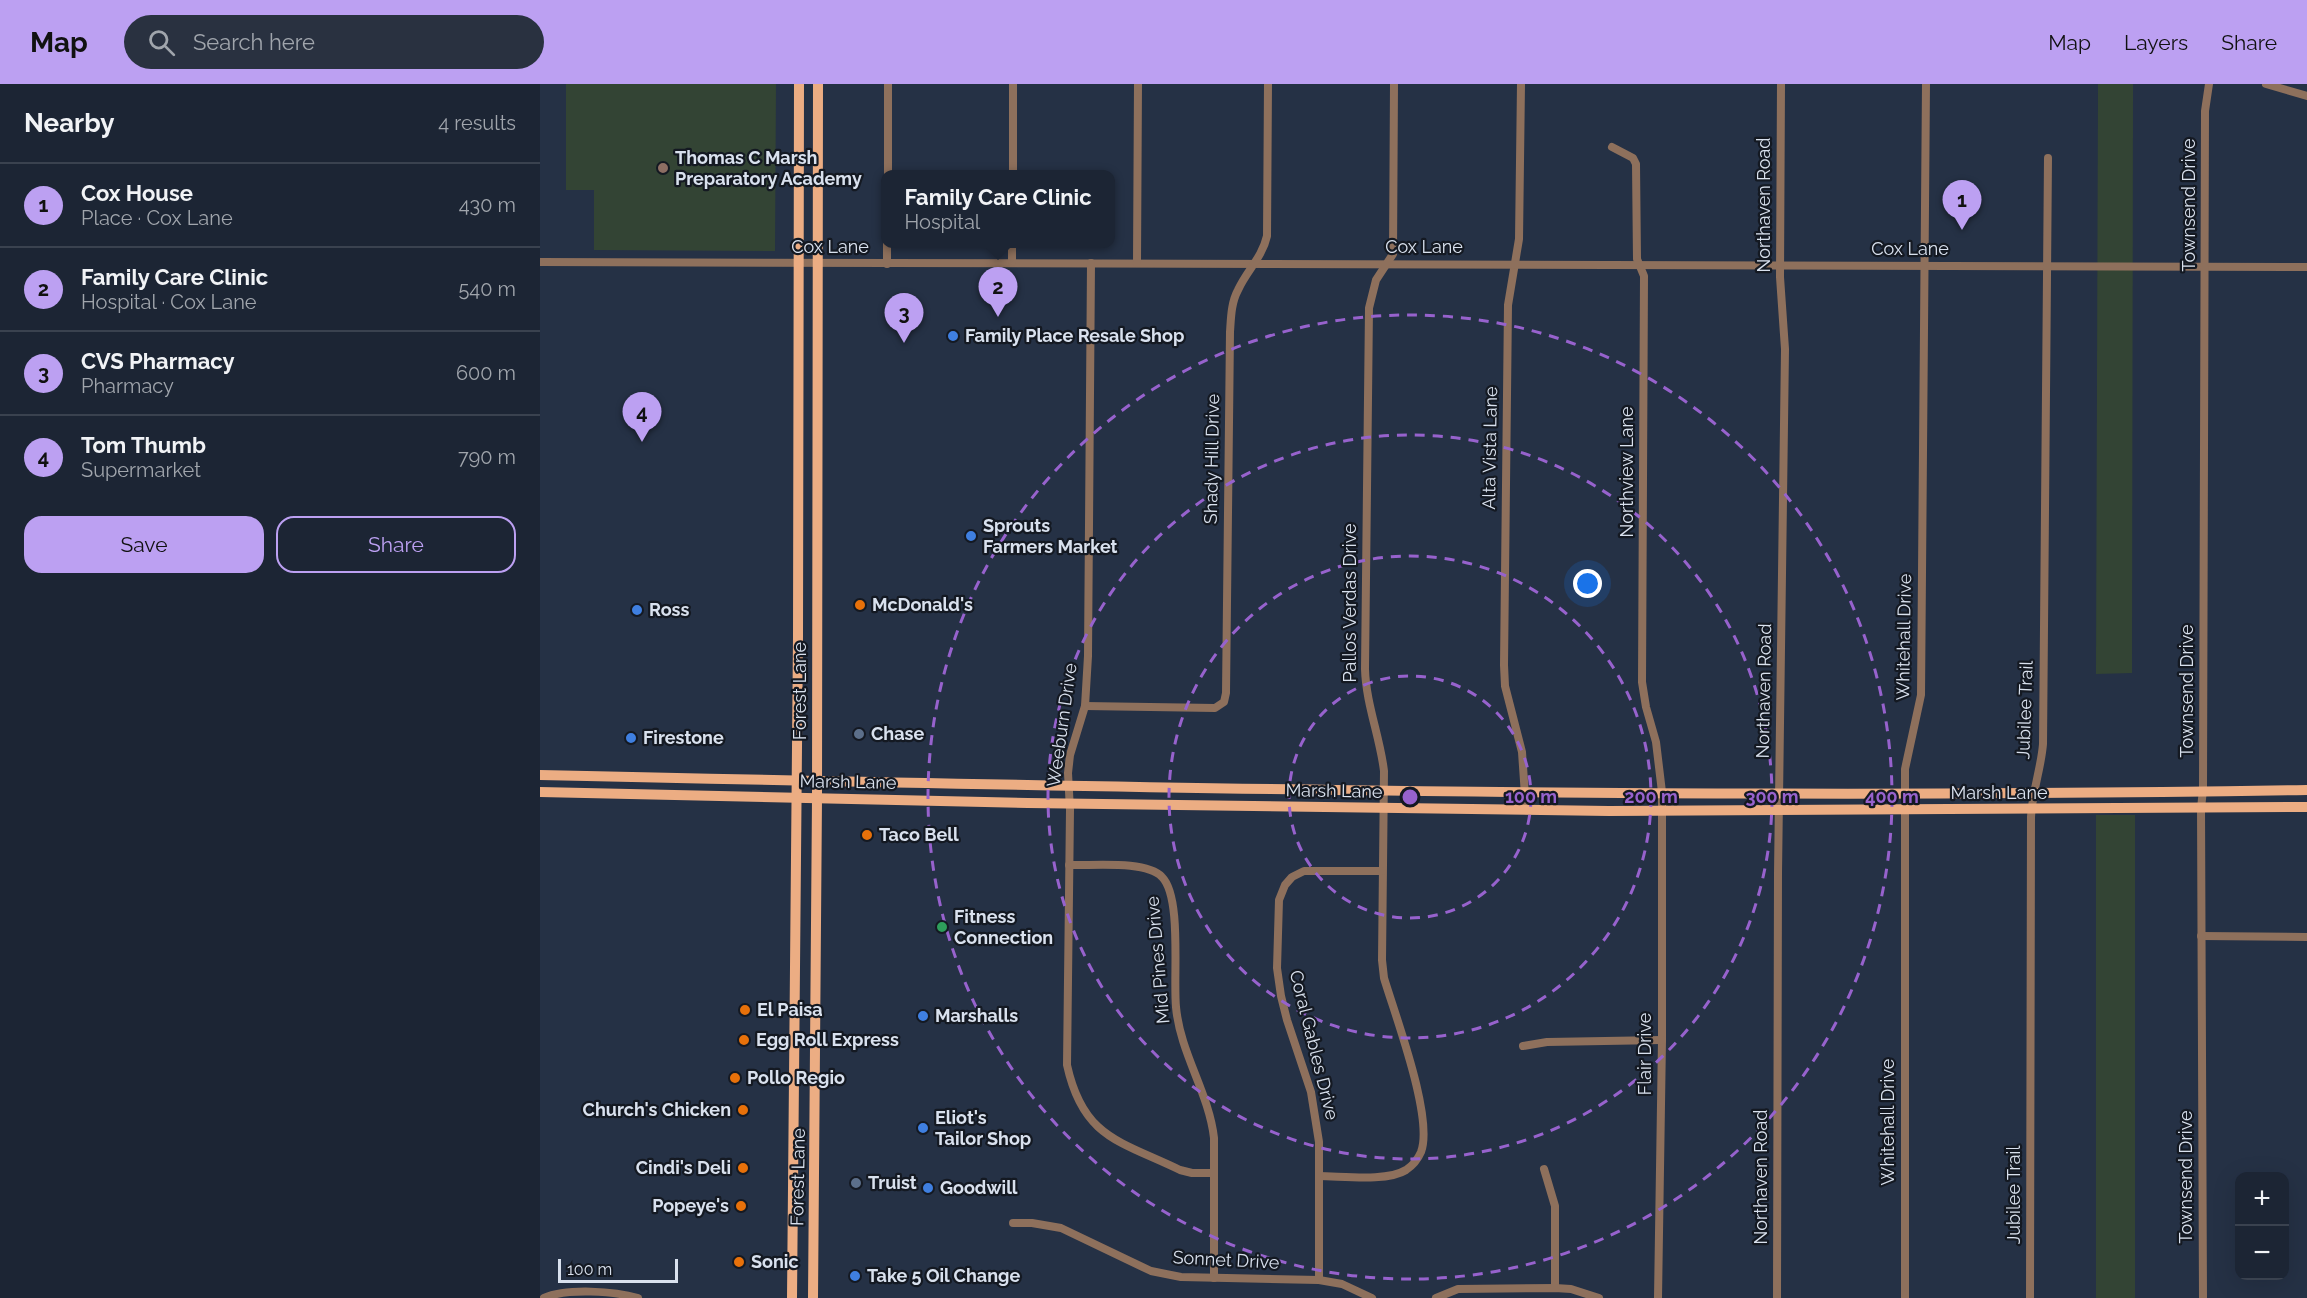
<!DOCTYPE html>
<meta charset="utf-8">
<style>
:root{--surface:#1c2534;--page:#293140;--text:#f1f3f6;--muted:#a0a5ac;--line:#3a424f;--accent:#bca0f2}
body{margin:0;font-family:Raleway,sans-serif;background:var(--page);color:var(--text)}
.controls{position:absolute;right:18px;bottom:18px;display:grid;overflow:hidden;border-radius:12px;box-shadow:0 6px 24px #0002}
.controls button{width:54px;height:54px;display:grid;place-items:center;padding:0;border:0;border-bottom:2px solid var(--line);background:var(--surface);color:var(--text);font:30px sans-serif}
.scale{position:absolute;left:18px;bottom:15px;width:120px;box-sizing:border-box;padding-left:6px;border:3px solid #d9e1ee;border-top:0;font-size:16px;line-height:21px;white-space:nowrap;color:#d9e1ee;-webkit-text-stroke:4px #141922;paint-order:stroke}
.you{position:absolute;left:1048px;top:500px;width:21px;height:21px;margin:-15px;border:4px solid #fff;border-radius:50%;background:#1a73e8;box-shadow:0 0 0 9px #1a73e833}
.badge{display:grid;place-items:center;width:39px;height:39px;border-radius:50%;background:var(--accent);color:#111;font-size:20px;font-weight:700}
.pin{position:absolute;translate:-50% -50px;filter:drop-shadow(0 2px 3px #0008)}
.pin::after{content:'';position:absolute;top:32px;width:21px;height:18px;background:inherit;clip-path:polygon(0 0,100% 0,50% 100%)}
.popup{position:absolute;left:341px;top:86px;width:234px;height:78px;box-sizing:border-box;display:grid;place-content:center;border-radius:12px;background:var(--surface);filter:drop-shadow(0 2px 4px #0005);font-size:20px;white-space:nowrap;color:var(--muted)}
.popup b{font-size:22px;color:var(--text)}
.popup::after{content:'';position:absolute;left:50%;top:100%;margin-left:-12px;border:12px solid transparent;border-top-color:var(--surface)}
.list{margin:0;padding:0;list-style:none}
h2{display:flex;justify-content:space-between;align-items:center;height:78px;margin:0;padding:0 24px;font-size:26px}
h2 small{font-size:20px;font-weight:400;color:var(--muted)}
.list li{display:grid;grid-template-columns:39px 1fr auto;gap:18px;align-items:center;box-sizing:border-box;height:84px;padding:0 24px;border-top:2px solid var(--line)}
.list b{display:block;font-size:22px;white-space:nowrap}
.list p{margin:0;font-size:20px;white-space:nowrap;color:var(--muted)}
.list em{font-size:20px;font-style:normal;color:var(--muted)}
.actions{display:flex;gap:12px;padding:18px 24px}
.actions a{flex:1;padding:14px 0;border:2px solid var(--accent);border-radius:18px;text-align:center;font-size:21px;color:var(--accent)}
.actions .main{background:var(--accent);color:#111}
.icon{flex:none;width:33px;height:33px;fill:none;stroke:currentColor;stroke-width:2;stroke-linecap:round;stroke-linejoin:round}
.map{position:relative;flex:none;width:1767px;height:1214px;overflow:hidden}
header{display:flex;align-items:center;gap:36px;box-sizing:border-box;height:84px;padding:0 30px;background:var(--accent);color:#111}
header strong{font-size:28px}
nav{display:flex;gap:33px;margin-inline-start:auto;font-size:21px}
.search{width:420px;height:54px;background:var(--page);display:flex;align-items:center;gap:15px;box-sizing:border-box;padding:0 21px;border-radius:33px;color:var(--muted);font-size:22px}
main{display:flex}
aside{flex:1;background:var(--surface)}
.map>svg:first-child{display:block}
.green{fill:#334434}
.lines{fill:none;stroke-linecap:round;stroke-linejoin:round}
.minor{stroke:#8e705c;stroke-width:8}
.major{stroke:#ecad83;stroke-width:10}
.ring{fill:none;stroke:#9762cd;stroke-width:3;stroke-dasharray:10 8}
.education-dot{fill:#8d6e63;stroke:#141922;stroke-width:2}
.shop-dot{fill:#3f7fe0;stroke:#141922;stroke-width:2}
.food-dot{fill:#e8710a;stroke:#141922;stroke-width:2}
.service-dot{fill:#5c6f8a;stroke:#141922;stroke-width:2}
.leisure-dot{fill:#2e9e5b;stroke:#141922;stroke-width:2}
.labels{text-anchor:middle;stroke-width:4.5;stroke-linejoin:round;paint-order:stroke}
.poi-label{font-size:18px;font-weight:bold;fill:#d9e1ee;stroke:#141922;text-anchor:start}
.street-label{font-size:18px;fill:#d9e1ee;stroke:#141922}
.centre{fill:#9762cd;stroke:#141922;stroke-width:3}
.ring-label{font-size:18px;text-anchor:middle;font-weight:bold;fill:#9762cd;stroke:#141922;stroke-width:4.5;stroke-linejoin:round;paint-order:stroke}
</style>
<header>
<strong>Map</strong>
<div class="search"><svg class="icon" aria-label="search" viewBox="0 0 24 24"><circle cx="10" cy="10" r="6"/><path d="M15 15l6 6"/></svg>Search here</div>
<nav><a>Map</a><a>Layers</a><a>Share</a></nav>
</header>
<main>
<aside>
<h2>Nearby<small>4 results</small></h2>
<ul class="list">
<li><span class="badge">1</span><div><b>Cox House</b><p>Place · Cox Lane</p></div><em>430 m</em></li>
<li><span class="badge">2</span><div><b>Family Care Clinic</b><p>Hospital · Cox Lane</p></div><em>540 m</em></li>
<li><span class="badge">3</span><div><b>CVS Pharmacy</b><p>Pharmacy</p></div><em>600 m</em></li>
<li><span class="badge">4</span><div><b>Tom Thumb</b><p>Supermarket</p></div><em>790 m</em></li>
</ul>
<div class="actions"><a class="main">Save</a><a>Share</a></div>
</aside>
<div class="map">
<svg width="1767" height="1214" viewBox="0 0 1767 1214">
<rect width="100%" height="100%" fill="#253145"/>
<!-- green -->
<g class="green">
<polygon points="26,0 236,0 235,167 54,166 54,106 26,106"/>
<polygon points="1558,0 1593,0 1592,589 1556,590"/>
<rect x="1556" y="731" width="39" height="483"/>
</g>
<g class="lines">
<!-- minor -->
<g class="minor">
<polyline points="981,0 979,155 968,221 964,581 965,602 982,668 986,726"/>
<polyline points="1726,0 1767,12"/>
<polyline points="1072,63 1093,74 1096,80 1097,175 1104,192 1102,598 1106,623 1116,658 1122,708 1122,956 1118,1214"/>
<polyline points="348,91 348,0"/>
<polyline points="473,91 473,0"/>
<polyline points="0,178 1767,183"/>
<polyline points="472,178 472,160"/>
<path d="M551,179L548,572L545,622L530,671L528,689L530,726L527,981C543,1054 580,1057 640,1086L652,1089H674"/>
<polyline points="597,179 598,0"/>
<polyline points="347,180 347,160"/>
<path d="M545,622L675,624L684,618L686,609L690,248C691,234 691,219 698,206C707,186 722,174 727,152L728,0"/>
<path d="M529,781C552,782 606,776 622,793C642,813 633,893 636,923C640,969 669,1009 674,1054V1194"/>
<polyline points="1661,852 1767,853"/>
<polyline points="983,962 1007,958 1122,956"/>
<polyline points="1004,1085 1015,1122 1015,1204"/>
<path d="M779,1092C802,1092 847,1098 866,1086C872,1082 878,1075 881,1068C894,1034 855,931 844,894L842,876L844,687C840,653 826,620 825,585L829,224L836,196L853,170L854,0"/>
<polyline points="473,1139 492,1139 521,1144 611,1187 641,1193 779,1196 802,1200 832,1214"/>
<polyline points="779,1196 779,1058 771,1008 747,936 741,912 737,884 739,816 745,801 752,793 764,787 842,787"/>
<path d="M4,1214C26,1204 75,1207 98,1214"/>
<polyline points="896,1214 918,1205 1015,1204 1031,1205 1059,1214"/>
<polyline points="1237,1214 1238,789 1245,265 1240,193 1241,0"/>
<polyline points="1365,1214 1365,685 1381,611 1386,0"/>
<path d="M1490,1214L1491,733C1492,708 1501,685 1503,660L1508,74"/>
<polyline points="1663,1214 1661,724 1663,706 1665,27 1669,0"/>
</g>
<!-- major -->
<g class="major">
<path d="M0,691C589,704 1178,716 1767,706"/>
<polyline points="0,708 488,719 1069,727 1767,723"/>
<polyline points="252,1214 258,553 259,0"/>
<polyline points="273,1214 277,714 278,0"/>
</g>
</g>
<!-- distance rings -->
<g class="ring">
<circle cx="870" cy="713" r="121"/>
<circle cx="870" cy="713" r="241"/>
<circle cx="870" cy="713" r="362"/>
<circle cx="870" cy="713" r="482"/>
</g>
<!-- markers -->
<circle class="education-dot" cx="123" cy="84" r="6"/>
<g class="shop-dot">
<circle cx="413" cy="252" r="6"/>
<circle cx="431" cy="452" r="6"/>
<circle cx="97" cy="526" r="6"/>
<circle cx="91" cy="654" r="6"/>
<circle cx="383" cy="932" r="6"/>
<circle cx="383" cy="1044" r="6"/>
<circle cx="388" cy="1104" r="6"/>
<circle cx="315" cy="1192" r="6"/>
</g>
<g class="food-dot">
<circle cx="320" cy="521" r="6"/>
<circle cx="327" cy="751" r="6"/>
<circle cx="205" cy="926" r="6"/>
<circle cx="204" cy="956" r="6"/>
<circle cx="195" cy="994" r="6"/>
<circle cx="203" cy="1026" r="6"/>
<circle cx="203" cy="1084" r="6"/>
<circle cx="201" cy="1122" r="6"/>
<circle cx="199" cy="1178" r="6"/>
</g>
<g class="service-dot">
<circle cx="319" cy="650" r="6"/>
<circle cx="316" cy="1099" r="6"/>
</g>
<circle class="leisure-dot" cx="402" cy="843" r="6"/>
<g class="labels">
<!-- poi labels -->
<g class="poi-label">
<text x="135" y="80">Thomas C Marsh<tspan x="135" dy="21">Preparatory Academy</tspan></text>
<text x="425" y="258">Family Place Resale Shop</text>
<text x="443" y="448">Sprouts<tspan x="443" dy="21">Farmers Market</tspan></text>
<text x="332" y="527">McDonald's</text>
<text x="109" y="532">Ross</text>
<text x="331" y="656">Chase</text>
<text x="103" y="660">Firestone</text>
<text x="339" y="757">Taco Bell</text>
<text x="414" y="839">Fitness<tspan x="414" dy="21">Connection</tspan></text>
<text x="217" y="932">El Paisa</text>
<text x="395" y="938">Marshalls</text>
<text x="216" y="962">Egg Roll Express</text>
<text x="207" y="1000">Pollo Regio</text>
<text x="191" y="1032" text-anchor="end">Church's Chicken</text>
<text x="395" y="1040">Eliot's<tspan x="395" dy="21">Tailor Shop</tspan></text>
<text x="191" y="1090" text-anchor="end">Cindi's Deli</text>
<text x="328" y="1105">Truist</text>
<text x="400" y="1110">Goodwill</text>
<text x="189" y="1128" text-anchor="end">Popeye's</text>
<text x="211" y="1184">Sonic</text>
<text x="327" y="1198">Take 5 Oil Change</text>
</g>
<!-- street labels -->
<g class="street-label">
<text transform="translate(1224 121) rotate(-90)" y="6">Northaven Road</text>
<text transform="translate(1649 121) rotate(-90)" y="6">Townsend Drive</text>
<text x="290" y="169">Cox Lane</text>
<text x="884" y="169">Cox Lane</text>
<text x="1370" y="171">Cox Lane</text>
<text transform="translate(950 364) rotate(-89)" y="6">Alta Vista Lane</text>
<text transform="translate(672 375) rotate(-89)" y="6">Shady Hill Drive</text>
<text transform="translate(1087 388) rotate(-90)" y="6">Northview Lane</text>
<text transform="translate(810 519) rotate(-90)" y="6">Pallos Verdas Drive</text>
<text transform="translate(1364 553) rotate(-89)" y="6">Whitehall Drive</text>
<text transform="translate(260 607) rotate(-90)" y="6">Forest Lane</text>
<text transform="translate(1224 607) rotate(-89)" y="6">Northaven Road</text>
<text transform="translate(1647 607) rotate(-90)" y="6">Townsend Drive</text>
<text transform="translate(1485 626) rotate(-88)" y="6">Jubilee Trail</text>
<text transform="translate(522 641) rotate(-82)" y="6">Weeburn Drive</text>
<text transform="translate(308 698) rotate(1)" y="6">Marsh Lane</text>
<text transform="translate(794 707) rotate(1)" y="6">Marsh Lane</text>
<text x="1459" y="715">Marsh Lane</text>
<text transform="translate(618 876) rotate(-95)" y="6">Mid Pines Drive</text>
<text transform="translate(774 961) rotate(76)" y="6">Coral Gables Drive</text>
<text transform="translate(1105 970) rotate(-90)" y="6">Flair Drive</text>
<text transform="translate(1348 1038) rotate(-90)" y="6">Whitehall Drive</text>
<text transform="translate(258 1093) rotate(-89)" y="6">Forest Lane</text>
<text transform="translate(1221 1093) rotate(-90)" y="6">Northaven Road</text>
<text transform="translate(1646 1093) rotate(-90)" y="6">Townsend Drive</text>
<text transform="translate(1474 1111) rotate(-90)" y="6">Jubilee Trail</text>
<text transform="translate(686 1176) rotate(3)" y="6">Sonnet Drive</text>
</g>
</g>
<circle cx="870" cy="713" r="9" class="centre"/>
<g class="ring-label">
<text x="991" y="719">100 m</text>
<text x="1111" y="719">200 m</text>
<text x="1232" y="719">300 m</text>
<text x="1352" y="719">400 m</text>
</g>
</svg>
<div class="controls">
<button>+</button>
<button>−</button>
</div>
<div class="scale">100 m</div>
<div class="you"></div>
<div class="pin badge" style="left:1422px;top:146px">1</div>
<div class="pin badge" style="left:458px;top:233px">2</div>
<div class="popup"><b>Family Care Clinic</b>Hospital</div>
<div class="pin badge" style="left:364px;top:259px">3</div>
<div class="pin badge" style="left:102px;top:358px">4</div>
</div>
</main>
